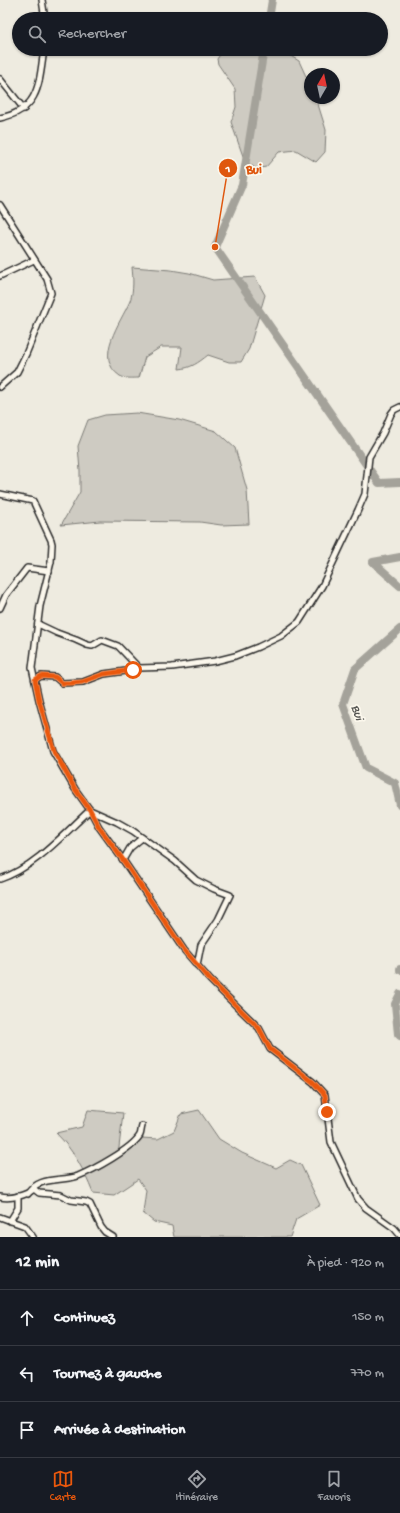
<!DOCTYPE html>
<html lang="fr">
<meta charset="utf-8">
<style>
:root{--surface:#171b24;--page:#20242c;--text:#f1f3f6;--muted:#9ea1a6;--line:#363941;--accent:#ea580c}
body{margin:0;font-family:"Gochi Hand",sans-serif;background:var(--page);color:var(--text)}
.compass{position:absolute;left:304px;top:68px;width:36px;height:36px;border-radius:50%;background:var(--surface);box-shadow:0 1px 3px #0004;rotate:9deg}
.stop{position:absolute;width:12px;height:12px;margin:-9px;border:3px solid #ea580c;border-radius:50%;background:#fff}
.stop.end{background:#ea580c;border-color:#fff;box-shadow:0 1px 4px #0008}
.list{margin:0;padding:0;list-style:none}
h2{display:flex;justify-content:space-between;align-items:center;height:52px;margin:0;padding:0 16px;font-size:17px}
h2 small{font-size:13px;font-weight:400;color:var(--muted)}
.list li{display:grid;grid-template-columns:26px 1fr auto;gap:12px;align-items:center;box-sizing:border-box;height:56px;padding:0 16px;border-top:1px solid var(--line)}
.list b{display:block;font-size:15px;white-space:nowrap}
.list em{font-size:13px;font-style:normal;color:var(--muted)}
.icon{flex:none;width:22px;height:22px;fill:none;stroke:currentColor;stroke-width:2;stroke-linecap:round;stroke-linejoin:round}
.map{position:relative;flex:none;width:400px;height:1237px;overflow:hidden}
.search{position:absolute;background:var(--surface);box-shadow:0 1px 3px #0004;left:12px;right:12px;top:12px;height:44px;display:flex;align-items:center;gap:10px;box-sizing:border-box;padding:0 14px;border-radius:22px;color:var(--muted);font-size:15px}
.sheet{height:220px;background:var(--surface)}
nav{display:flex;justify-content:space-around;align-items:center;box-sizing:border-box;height:56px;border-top:1px solid var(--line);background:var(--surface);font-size:11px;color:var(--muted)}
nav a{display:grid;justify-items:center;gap:2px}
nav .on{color:var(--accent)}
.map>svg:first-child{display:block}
.green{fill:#cecbc2;stroke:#7c7b76}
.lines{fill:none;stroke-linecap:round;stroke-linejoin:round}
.river{stroke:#a4a29a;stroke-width:8}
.street-casing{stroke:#2b2b2b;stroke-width:8}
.street{stroke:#fbf7ec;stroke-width:5}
.route{stroke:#ea580c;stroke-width:5}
.labels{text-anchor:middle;stroke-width:3.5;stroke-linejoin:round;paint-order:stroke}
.water-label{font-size:13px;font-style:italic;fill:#555552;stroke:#fbf7ec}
.leader{fill:none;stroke:#df570e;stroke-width:1.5}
.callout-dot{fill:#df570e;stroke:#fbf7ec;stroke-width:1.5}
.mark-label{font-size:12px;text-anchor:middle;font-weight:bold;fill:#fff}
.callout-label{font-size:13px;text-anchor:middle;font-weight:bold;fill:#df570e;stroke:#fbf7ec;stroke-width:3.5;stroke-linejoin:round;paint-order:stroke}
</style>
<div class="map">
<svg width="400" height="1237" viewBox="0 0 400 1237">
<rect width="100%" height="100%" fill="#eeebe0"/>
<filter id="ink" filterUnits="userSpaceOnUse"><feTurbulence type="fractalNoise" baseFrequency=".025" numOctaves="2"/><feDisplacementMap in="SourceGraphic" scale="8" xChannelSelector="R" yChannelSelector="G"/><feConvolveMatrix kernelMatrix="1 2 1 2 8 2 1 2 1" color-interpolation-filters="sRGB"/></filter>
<g filter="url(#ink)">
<!-- green -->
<g class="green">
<polygon points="224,49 279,49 299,61 310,85 310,98 316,98 326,130 325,152 316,162 296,150 279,152 266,167 256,169 244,159 231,122 236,107 235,89 218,64 217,59"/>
<path d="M132,267L171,270L189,273L213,280L255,277L265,295L249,349L241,362H229L208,355C198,363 191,368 179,369L182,347H161L145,357L139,378C133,378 125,379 120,376C93,358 121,322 130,301C134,290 133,278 132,267Z"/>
<polygon points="137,413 179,420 216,431 235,448 247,490 249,524 221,525 200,522 100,521 61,525 80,492 80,471 78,446 88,420 105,415"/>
<path d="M88,1110L123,1113L118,1156L141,1138L158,1139L174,1131L181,1114L199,1110L219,1139L242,1153L276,1168L290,1160L301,1165L320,1205L296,1219L290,1237H174L172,1226L154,1222L143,1213L146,1190L138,1179L114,1195L93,1193C83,1169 75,1152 56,1133L82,1127Z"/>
</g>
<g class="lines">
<!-- river -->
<g class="river">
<polyline points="269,19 272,0"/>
<polyline points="264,49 242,185 215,247 379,483 400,482"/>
<polyline points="400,557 373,562 400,586"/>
<polyline points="400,629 355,669 343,704 366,768 395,783 400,805"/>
<polyline points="400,969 400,970"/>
<polyline points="400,994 395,1004 398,1034 400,1036"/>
</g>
<defs>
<g id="street">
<polyline points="42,0 45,19"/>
<polyline points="0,79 24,109"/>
<path d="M0,118C40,110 39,83 44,49"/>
<polyline points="0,205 47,279 51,293 26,354 17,372 0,387"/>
<polyline points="0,276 34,260"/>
<polyline points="0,494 33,501 51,540 52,544 51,562 40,606 32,668 39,700 53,751 75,789 90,810 99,827 123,860 184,950 210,980 259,1028 270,1049 313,1082 325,1095 331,1142 358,1199 366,1208 394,1228 400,1235"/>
<polyline points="0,608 6,595 27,568 49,571"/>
<polyline points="38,624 57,633 76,640 87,645 92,646 102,640 118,646 139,668"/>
<polyline points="35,680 41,676 55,677 62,683 83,682 104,674 126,671 139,668 172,667 215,661 235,656 258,647 281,636 299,622 322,586 358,510 365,494 369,457 383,433 391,414 394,410 400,407"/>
<polyline points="123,860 130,848 142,838"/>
<path d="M0,879C34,868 64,834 90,810L117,822L133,831L175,861L196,880L214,889L230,895L218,920L201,945L197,965"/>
<path d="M28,1194C37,1176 61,1182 78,1176C93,1170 132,1149 140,1135C141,1133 141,1129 142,1126"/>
<path d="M0,1197C11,1199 25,1196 34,1189L39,1193L61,1195L71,1200L86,1202L90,1204L101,1227L105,1232L113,1237"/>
<polyline points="0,1217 25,1226 33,1237"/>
<polyline points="10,1221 18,1208 18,1196"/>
</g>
</defs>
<!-- street casing -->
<use href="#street" class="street-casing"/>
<!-- street -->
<use href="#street" class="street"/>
</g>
</g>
<g class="lines" filter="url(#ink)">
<!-- route -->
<polyline class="route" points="133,670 104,674 82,682 71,683 62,683 55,677 41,676 35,680 39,700 54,751 75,789 90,810 99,827 123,860 184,950 210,980 259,1028 270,1049 313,1082 325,1095 327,1112"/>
</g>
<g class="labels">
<!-- water labels -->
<g class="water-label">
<text transform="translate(359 712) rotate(72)" y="5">Bui</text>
</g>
</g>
<!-- callouts -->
<path class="leader" d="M215 247L228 168"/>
<g class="callout-dot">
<circle cx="215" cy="247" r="4"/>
<circle cx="228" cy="168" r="10"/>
</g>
<g class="mark-label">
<text x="228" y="172">1</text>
</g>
<g class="callout-label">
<text x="254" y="173">Bui</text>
</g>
</svg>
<svg class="compass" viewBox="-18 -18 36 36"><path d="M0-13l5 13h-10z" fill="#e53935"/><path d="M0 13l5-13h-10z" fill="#9ea1a6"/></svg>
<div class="stop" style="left:133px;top:670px"></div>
<div class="stop end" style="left:327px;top:1112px"></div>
<div class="search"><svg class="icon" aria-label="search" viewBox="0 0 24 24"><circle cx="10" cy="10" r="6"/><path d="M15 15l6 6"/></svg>Rechercher</div>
</div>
<section class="sheet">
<h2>12 min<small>À pied · 920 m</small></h2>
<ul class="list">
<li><svg class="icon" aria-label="ahead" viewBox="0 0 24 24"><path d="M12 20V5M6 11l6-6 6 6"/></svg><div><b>Continuez</b></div><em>150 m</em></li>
<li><svg class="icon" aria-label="left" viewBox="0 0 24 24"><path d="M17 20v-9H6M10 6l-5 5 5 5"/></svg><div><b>Tournez à gauche</b></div><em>770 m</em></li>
<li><svg class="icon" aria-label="arrive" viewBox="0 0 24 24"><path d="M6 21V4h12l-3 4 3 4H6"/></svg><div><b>Arrivée à destination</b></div></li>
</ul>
</section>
<nav>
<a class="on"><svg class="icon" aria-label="map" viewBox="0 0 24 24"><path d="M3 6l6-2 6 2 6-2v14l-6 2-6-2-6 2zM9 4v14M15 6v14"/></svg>Carte</a>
<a><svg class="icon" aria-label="directions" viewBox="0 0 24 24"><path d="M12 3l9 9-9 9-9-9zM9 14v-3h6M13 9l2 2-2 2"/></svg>Itinéraire</a>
<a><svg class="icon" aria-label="saved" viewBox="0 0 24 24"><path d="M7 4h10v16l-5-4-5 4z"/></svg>Favoris</a>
</nav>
